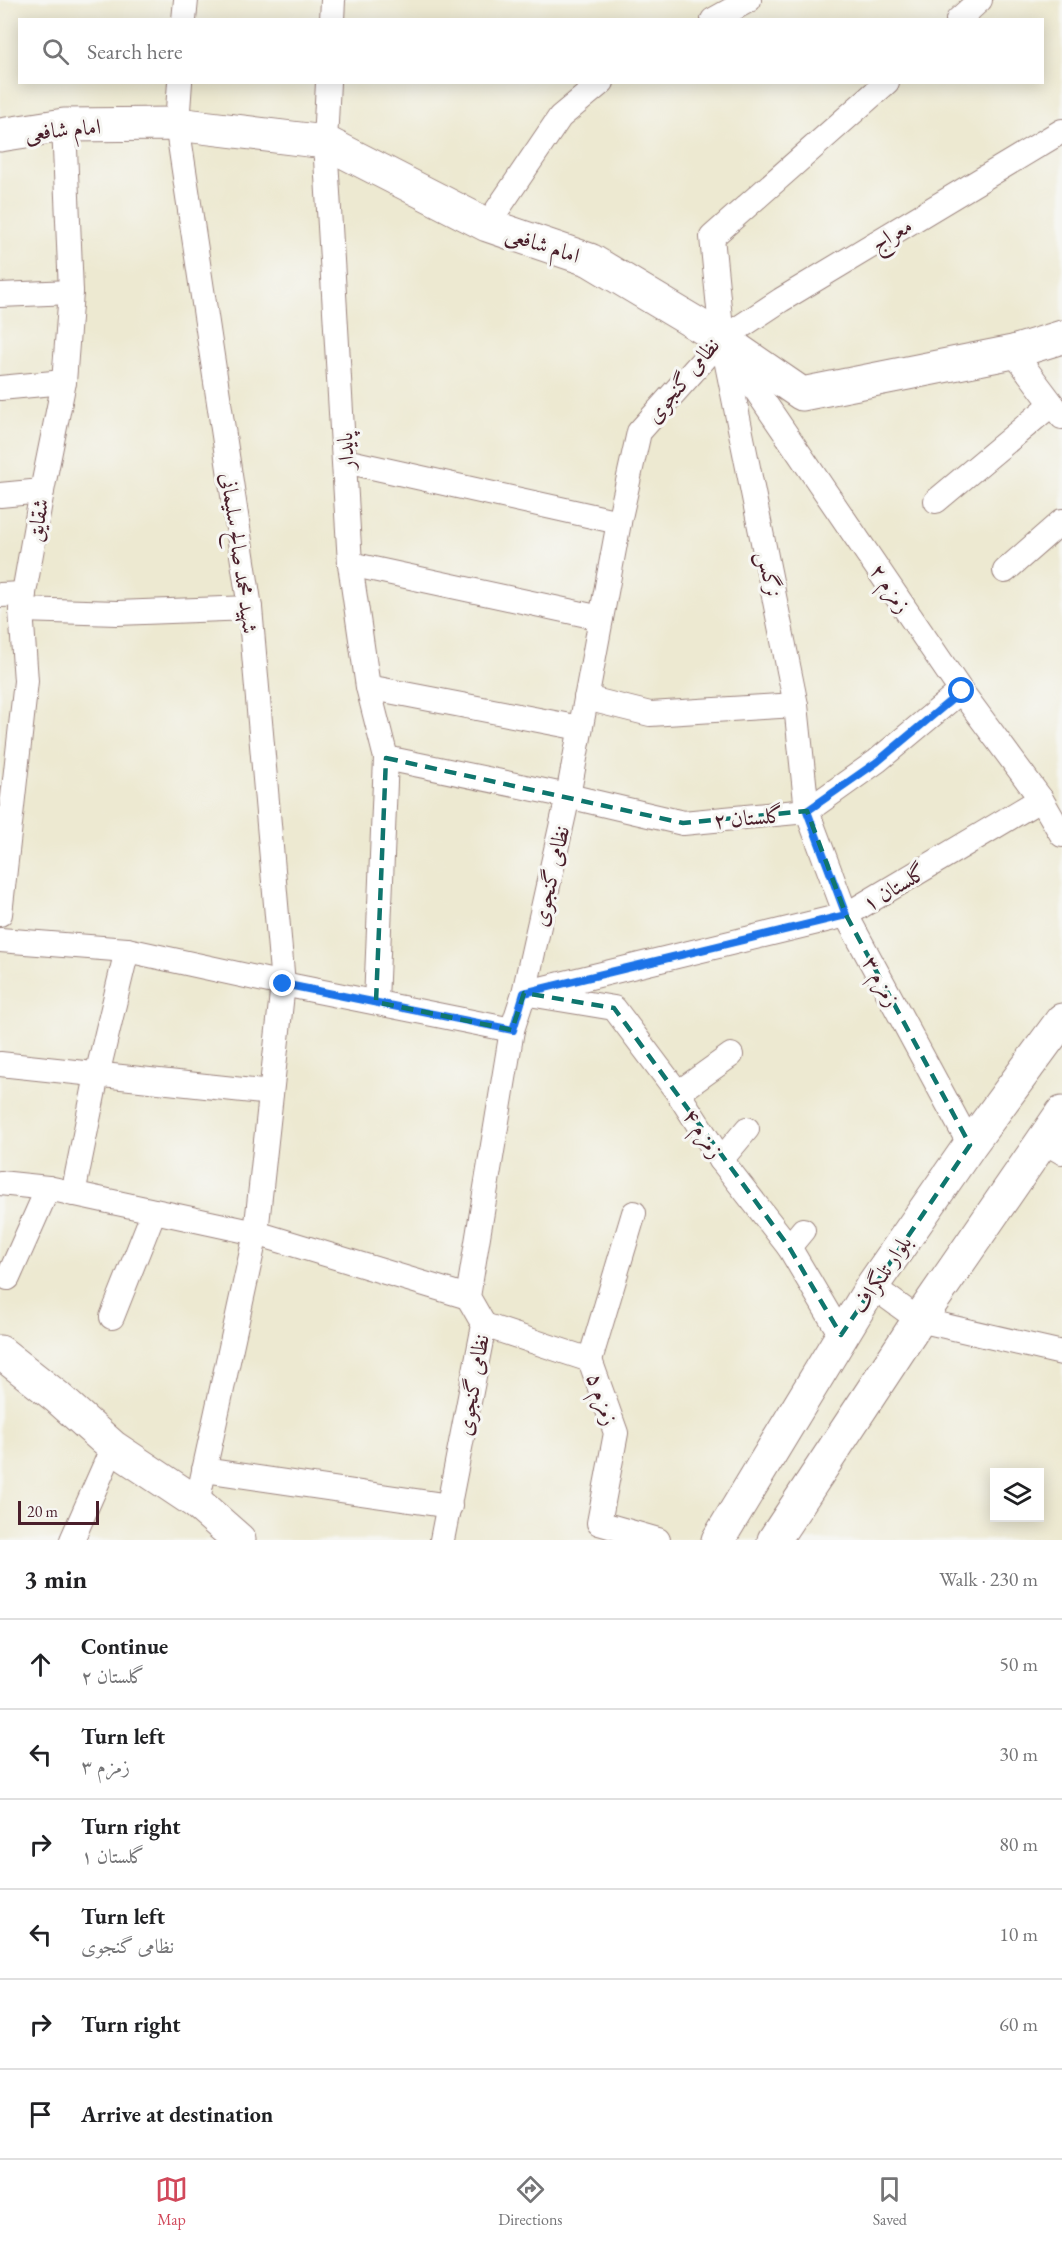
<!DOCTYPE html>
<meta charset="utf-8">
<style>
:root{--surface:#fff;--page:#f2f2f2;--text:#202124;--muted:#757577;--line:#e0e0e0;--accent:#d1495b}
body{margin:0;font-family:"EB Garamond",Amiri,serif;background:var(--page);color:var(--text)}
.controls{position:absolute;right:18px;bottom:18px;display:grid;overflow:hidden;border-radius:0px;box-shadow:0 3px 15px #0003}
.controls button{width:54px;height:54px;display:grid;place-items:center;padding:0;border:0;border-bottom:2px solid var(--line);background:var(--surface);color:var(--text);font:30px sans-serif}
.scale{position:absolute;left:18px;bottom:15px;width:81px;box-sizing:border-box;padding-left:6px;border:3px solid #4a1f2b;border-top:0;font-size:16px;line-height:21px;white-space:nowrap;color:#4a1f2b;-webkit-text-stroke:4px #f6f6f2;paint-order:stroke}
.stop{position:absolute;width:18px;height:18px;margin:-14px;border:4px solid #1a73e8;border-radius:50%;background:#fff}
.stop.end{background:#1a73e8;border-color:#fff;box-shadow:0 2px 6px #0008}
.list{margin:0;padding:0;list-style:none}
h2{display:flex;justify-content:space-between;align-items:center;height:78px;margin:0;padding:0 24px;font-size:26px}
h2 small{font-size:20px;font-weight:400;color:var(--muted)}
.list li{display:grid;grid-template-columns:39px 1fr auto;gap:18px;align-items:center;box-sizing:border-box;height:90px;padding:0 24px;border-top:2px solid var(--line)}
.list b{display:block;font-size:22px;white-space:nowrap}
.list p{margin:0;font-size:20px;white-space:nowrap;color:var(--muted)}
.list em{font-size:20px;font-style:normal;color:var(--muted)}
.icon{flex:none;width:33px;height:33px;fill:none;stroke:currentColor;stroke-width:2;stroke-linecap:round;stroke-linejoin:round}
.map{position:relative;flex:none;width:1062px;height:1540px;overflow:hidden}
.search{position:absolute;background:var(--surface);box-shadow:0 3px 15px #0003;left:18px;right:18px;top:18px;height:66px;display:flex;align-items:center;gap:15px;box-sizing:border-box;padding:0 21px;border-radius:0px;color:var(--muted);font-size:22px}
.sheet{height:618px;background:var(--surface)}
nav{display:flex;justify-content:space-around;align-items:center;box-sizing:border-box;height:84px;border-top:2px solid var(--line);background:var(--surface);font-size:16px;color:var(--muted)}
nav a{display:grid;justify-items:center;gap:3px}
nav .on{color:var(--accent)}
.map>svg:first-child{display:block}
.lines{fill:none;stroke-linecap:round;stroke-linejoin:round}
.street-casing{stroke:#9c847e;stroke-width:26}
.secondary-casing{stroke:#9c847e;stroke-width:35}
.street{stroke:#fff;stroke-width:24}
.secondary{stroke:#fff;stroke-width:33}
.route{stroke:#1a73e8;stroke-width:8}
.marked{fill:none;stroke:#0f766e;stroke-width:4.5;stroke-dasharray:12 8;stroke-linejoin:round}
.labels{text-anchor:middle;stroke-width:6;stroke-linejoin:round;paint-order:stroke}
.street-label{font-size:22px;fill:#4a1f2b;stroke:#f6f6f2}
</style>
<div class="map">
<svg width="1062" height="1540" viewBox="0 0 1062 1540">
<rect width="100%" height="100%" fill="#f6f6f2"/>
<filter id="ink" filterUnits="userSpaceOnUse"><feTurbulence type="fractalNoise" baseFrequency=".0167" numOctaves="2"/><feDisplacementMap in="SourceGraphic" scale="12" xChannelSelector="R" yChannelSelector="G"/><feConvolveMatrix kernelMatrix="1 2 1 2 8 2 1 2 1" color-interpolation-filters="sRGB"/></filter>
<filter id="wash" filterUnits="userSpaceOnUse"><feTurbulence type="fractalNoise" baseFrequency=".008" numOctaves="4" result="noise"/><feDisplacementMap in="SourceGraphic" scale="24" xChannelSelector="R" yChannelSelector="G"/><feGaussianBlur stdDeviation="1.35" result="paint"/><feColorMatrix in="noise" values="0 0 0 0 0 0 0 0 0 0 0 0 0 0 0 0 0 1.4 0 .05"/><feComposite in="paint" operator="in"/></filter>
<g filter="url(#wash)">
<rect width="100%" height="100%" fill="#ede9d1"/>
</g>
<g filter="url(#ink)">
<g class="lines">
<defs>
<g id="street">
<polyline points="184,20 186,0"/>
<polyline points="332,20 333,0"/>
<polyline points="713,20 749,0"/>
<polyline points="958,20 980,0"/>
<polyline points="180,82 177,124 250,608 283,984 256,1233 197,1503"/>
<polyline points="328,82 325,142 350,564 368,687 386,758 376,1002"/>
<polyline points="487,225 560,117 602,82"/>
<polyline points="0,295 71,292"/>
<polyline points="722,339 796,705 807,811 846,915 970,1145"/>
<polyline points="722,339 781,300 1062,131"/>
<polyline points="728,349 961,691 1041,799 1062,835"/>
<polyline points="1013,352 1062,417"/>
<polyline points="0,388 64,382"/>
<polyline points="345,461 619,522"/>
<polyline points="0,495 42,491"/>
<polyline points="936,501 1052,404"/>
<polyline points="350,564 601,618"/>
<polyline points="1005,571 1062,521"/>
<polyline points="0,595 24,594"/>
<polyline points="21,610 117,613 250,608"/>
<polyline points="368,687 580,728"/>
<polyline points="586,698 650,714 796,705"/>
<polyline points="386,758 568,796 683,823 807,811 877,761 961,691"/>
<polyline points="0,914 26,681 21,610 42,491 64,382 71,292 64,125"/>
<polyline points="0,940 127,950 283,984 512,1030"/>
<polyline points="524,993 846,915 1041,799"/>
<polyline points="535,995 614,1008 678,1093 721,1160 789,1247 841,1335"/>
<polyline points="0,1064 271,1093"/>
<polyline points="678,1093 731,1055"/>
<polyline points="1043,1141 1062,1152"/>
<polyline points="721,1160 747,1129"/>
<polyline points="0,1183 48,1188 256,1233 468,1297"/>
<polyline points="73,1194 97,1075 127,950"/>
<polyline points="789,1247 803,1230"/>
<polyline points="8,1278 48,1188"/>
<polyline points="872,1286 919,1320 1062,1353"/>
<polyline points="112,1317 154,1211"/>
<polyline points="484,1325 590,1360 616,1433 599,1523 658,1540"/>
<polyline points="590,1360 634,1213"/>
<polyline points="204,1470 450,1506"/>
<polyline points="72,1540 113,1447"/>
<polyline points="442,1540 484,1325 468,1297 512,1030 524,993 568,796 619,522 639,432 722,339 712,237 887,82"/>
</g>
<g id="secondary">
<polyline points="0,135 64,125 177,124 325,142 487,225 590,260 722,339 802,394 1013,352 1062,337"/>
<polyline points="0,1352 57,1397 113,1447 197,1503 239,1540"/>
<polyline points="718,1540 872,1286 970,1145 1062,1020"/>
<polyline points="774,1540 919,1320 1062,1113"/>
</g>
</defs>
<!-- street casing -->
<use href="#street" class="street-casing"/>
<!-- secondary casing -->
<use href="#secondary" class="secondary-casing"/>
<!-- street -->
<use href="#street" class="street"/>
<!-- secondary -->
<use href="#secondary" class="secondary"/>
</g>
</g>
<g class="lines" filter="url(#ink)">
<!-- route -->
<polyline class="route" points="283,984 513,1030 524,993 846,915 807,811 877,762 962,691"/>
</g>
<!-- marked area -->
<path class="marked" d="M386,758L683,823L807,811L846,915L970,1145L841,1335L789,1247L614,1008L524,993L512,1030L376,1002Z"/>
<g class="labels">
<!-- street labels -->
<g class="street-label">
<text transform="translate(63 129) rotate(-5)" y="8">امام شافعی</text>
<text transform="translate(891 234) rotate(-31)" y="8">معراج</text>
<text transform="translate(543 244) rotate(18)" y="8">امام شافعی</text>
<text transform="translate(682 380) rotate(-51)" y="8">نظامی گنجوی</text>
<text transform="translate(345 451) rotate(-93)" y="8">پایدار</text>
<text transform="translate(37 520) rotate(-80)" y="8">شقایق</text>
<text transform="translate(240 553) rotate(82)" y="8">شهید محمد صالح سلیمانی</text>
<text transform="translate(770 574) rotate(78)" y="8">نرگس</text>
<text transform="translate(891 588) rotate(56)" y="8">زمزم ۲</text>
<text transform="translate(748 817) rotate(-5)" y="8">گلستان ۲</text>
<text transform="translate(550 876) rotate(-77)" y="8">نظامی گنجوی</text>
<text transform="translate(894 887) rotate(-31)" y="8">گلستان ۱</text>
<text transform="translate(882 981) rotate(62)" y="8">زمزم ۳</text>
<text transform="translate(704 1133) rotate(57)" y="8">زمزم ۴</text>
<text transform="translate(881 1274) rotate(-56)" y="8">بلوار تلگراف</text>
<text transform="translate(472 1385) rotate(-80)" y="8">نظامی گنجوی</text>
<text transform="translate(603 1399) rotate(71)" y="8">زمزم ۵</text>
</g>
</g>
</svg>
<div class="controls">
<button><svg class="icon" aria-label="layers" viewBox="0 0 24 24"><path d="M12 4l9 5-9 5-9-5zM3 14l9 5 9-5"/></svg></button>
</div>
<div class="scale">20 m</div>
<div class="stop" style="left:962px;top:691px"></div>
<div class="stop end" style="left:283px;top:984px"></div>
<div class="search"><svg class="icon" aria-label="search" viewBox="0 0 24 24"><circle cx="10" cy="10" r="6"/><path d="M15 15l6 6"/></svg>Search here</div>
</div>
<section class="sheet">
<h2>3 min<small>Walk · 230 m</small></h2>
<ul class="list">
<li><svg class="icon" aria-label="ahead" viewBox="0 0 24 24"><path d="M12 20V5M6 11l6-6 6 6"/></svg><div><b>Continue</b><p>گلستان ۲</p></div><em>50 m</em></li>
<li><svg class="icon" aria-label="left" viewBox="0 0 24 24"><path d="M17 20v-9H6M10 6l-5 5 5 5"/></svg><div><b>Turn left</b><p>زمزم ۳</p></div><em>30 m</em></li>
<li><svg class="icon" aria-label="right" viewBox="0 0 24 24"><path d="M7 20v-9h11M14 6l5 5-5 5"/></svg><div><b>Turn right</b><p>گلستان ۱</p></div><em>80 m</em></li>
<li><svg class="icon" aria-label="left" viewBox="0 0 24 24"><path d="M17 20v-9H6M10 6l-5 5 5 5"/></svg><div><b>Turn left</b><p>نظامی گنجوی</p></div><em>10 m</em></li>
<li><svg class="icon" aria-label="right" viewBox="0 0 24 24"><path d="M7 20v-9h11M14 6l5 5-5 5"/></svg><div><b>Turn right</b></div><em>60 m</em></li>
<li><svg class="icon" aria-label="arrive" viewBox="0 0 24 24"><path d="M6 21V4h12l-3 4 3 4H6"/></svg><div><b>Arrive at destination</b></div></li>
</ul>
</section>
<nav>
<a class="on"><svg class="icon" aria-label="map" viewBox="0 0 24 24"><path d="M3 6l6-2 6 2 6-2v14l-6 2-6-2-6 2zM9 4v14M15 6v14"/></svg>Map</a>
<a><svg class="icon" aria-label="directions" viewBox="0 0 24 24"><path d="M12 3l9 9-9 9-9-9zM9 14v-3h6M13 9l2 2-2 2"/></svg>Directions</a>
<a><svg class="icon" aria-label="saved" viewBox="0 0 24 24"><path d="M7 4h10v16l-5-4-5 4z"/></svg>Saved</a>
</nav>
